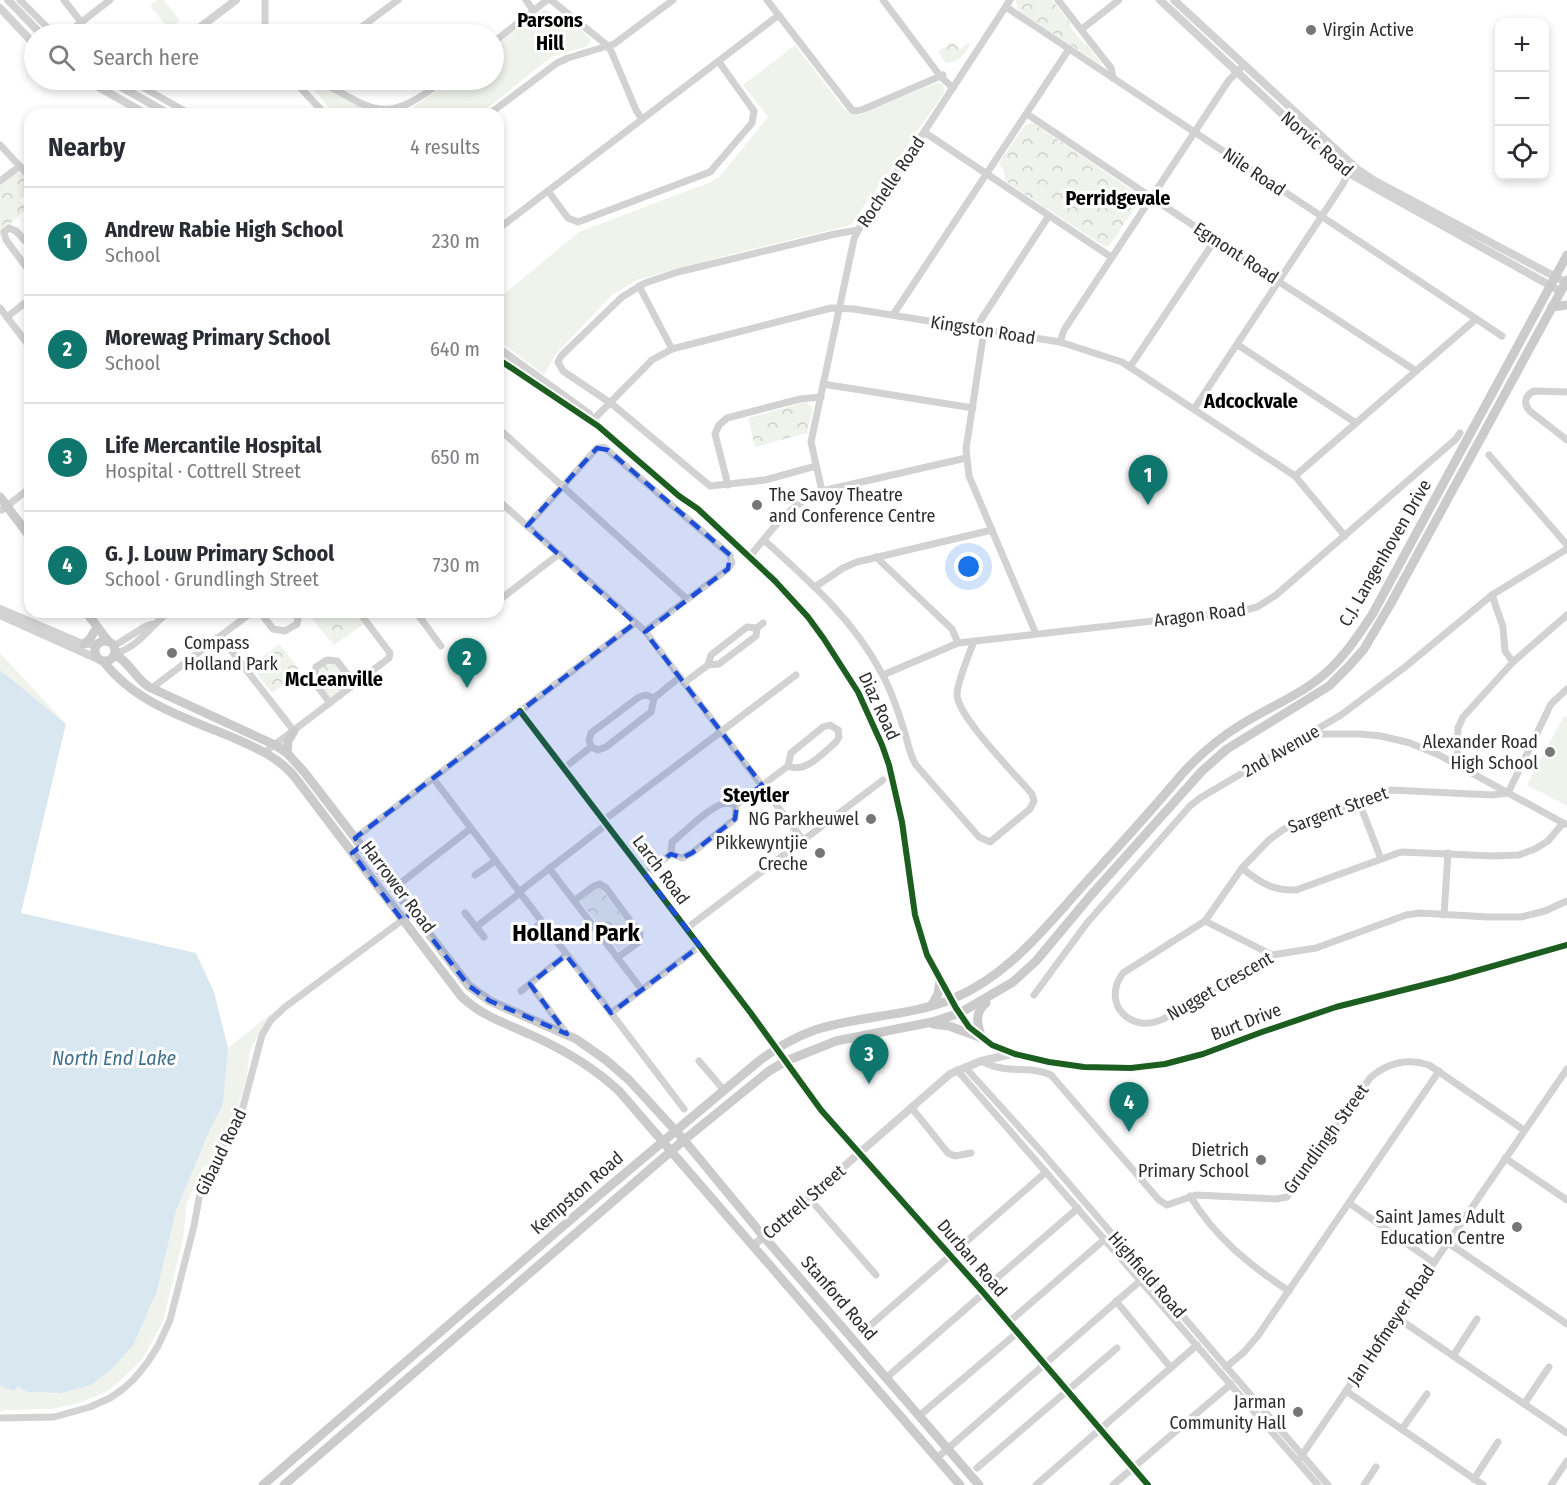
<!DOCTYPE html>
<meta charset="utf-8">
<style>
:root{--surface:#fff;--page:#f7f7f7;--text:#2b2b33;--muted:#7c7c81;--line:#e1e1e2;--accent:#0f766e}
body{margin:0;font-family:"Fira Sans Condensed",sans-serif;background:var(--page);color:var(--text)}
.controls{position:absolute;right:18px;top:18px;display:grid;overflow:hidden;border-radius:12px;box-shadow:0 3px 9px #0003}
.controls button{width:54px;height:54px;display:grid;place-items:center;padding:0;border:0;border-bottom:2px solid var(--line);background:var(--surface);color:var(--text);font:30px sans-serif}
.you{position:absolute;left:969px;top:567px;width:21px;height:21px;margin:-15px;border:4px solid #fff;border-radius:50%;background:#1a73e8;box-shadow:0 0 0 9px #1a73e833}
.badge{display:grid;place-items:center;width:39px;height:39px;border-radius:50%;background:var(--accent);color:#fff;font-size:20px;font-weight:700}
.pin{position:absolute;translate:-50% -50px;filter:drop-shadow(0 2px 3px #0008)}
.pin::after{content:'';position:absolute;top:32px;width:21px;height:18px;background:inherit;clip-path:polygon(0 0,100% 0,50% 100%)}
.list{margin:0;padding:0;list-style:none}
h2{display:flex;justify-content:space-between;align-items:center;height:78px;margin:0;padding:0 24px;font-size:26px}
h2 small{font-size:20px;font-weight:400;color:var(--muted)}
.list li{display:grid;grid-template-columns:39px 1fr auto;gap:18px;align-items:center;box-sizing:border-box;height:108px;padding:0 24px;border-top:2px solid var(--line)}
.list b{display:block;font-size:22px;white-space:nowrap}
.list p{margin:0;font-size:20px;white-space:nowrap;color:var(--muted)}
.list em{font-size:20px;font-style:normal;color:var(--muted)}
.icon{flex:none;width:33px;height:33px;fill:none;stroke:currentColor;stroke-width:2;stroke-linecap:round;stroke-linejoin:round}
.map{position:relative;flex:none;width:1567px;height:1485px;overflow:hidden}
.search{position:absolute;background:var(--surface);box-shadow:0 3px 9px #0003;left:24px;top:24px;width:480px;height:66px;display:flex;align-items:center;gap:15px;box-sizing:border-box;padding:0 21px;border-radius:33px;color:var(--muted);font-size:22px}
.panel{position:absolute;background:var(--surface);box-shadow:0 3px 9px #0003;left:24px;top:108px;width:480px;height:510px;border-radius:18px}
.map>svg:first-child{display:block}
.grass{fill:#f0f3eb}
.park{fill:url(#park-crowns)}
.water{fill:#d8e7f0}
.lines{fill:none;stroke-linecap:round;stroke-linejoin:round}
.minor{stroke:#d2d2d2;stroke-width:7}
.tertiary{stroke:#d2d2d2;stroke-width:8}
.secondary{stroke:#cbcbcb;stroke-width:9}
.cycleway-casing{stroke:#fff;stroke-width:10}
.cycleway{stroke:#1b5e20;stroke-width:6}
.marked{fill:#1d4ed8;fill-opacity:0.2;stroke:#1d4ed8;stroke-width:4.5;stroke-dasharray:12 8;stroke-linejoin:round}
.poi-dot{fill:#767676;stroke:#fff;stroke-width:2}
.labels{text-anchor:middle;stroke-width:6;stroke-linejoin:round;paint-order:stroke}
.poi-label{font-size:18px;fill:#2d2d2d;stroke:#fff;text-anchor:end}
.street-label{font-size:18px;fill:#2d2d2d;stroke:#fff}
.neighbourhood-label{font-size:20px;font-weight:bold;fill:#000;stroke:#fff}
.water-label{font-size:20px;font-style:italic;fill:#3e6f8b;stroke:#fff}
.district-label{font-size:24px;font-weight:bold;fill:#000;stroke:#fff}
</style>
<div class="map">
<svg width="1567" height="1485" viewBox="0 0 1567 1485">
<defs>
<pattern id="park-crowns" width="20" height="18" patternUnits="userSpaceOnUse" patternTransform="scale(1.5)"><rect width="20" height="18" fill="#f0f3eb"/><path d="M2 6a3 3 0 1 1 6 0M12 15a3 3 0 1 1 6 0" fill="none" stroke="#ced1ca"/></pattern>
</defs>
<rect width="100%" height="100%" fill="#fff"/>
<!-- grass -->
<g class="grass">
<polygon points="158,0 164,0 180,21 169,30 150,5"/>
<polygon points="544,9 582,31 591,40 587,46 551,57 480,114 394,114 409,110 452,80 494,80 494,47"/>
<polygon points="795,45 846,111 859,115 936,83 942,84 944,87 944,93 851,225 724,256 637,280 612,295 555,355 544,375 498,340 498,299 579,232 711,182 720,176 768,117 743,85"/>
<polygon points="314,81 362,107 387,114 334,114 312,87"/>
<polygon points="0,653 66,724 0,670"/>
<polygon points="1564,716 1567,717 1567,806 1527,785"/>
<polygon points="272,1013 250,1049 247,1077 238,1106 208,1167 203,1166 187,1203 183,1239 163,1321 142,1360 119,1382 104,1393 79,1403 52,1409 4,1410 0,1412 0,1385 2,1387 12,1391 18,1387 27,1392 62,1393 91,1385 157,1291 176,1211 211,1127 223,1105 228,1048"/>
</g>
<!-- park -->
<g class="park">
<polygon points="1016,0 1052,0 1071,24 1069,26 1085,45 1087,44 1103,66 1020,12 1017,8"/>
<path d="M951,42L961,49L968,43L970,45C963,56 960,62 946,63L938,52Z"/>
<polygon points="1033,123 1142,197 1110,245 1105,247 1005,181 1004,171 999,163 1025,125"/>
<polygon points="16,172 21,173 30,183 30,191 19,200 27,209 10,224 4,227 0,238 0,183"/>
<polygon points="806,402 813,408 807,433 755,447 748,418"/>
<polygon points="321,612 355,612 364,624 334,645 312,619"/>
<polygon points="279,644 301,672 272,693 251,666"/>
<polygon points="326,661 338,663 351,681 350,685 332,698 329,697 315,681 316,668"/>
<polygon points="597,888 600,888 636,934 636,938 619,951 581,902 581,900"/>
</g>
<!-- water -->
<polygon class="water" points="0,670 66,724 21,913 196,953 214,992 228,1048 223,1105 211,1127 176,1211 157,1291 133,1345 111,1370 91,1385 62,1393 27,1392 18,1387 13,1391 2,1387 0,1385"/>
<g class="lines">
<!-- minor -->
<g class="minor">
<polyline points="20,0 54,34"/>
<polyline points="64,0 81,22"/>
<polyline points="526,0 533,10"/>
<polyline points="551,0 608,46 612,53 636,110 642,119"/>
<polyline points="767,0 852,110 857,111 864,109 943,75"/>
<polyline points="883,0 941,77 953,88"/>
<polyline points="1058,0 1111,68 1113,78"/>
<polyline points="1006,7 1502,336"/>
<polyline points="1082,29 1119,0"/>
<polyline points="66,34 110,0"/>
<polyline points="265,34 265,0"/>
<polyline points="352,34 398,0"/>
<polyline points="494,42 547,0"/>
<polyline points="130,80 190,114"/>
<polyline points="293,80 325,114"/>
<path d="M319,80C378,114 386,124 444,80"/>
<polyline points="489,114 557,63 568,58 614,44 673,0"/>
<polyline points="1027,114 1215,240 1416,371"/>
<polyline points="924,132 1111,257"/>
<polyline points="0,145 30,177"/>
<polyline points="0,181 20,166"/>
<polyline points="548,191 568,218 578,222 710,172 752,123 754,111 719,62"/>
<polyline points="498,229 779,15"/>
<polyline points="30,246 16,231 9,228 4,232 6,240 30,272"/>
<polyline points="639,286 672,349"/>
<polyline points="0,308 30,347"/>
<polyline points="893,315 1069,49"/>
<polyline points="7,317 30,299"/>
<polyline points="975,329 1048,217"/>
<polyline points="984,331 966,449 969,476 1036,634"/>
<polyline points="1060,342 1064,330 1229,80 1240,69"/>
<polyline points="1238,345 1356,423"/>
<polyline points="1130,367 1215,240"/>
<polyline points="823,384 973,408"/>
<path d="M1567,392L1534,391C1524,396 1523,405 1531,412L1567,440"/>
<polyline points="1194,409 1343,184 1349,170"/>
<polyline points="591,422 652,360 672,349 831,308 854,309 1060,342 1122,362 1295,476 1345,536"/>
<polyline points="498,428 687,599"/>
<polyline points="1489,455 1567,545"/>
<polyline points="816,466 765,480 710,486 612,404 563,371 558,362 561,356 622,297 645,283 678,272 835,234 858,230"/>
<polyline points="1295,476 1476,319"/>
<polyline points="728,485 715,434 719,425 727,418 800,399 821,397"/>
<polyline points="822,491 811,442 854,239 862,223 924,132 1010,0"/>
<polyline points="498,500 645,631 803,840"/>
<polyline points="2,510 30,488"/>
<polyline points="527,526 597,448 604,447 730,555 732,563 728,569 645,631"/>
<path d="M764,540C808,580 854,620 882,674C892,691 898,712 904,730C908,742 909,754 916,765L979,837L990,842L1030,809L1034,801L1032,794C1016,775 958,717 957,695C957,682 969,655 974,641"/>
<path d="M750,556C772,530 789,504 822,491L966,458"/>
<polyline points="876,557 952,629 958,643"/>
<polyline points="815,587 843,568 857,562 992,530"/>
<polyline points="1492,595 1503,627 1505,651 1513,662"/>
<polyline points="498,601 559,554"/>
<polyline points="260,612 273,629 285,631 297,624 299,612"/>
<polyline points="416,612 441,646"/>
<polyline points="220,636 294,731"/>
<polyline points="114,646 146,626 153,624"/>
<path d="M116,653C137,648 152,625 168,612"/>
<polyline points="708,665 719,664 756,636 757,628 763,623"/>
<polyline points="883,675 958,643 1241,611 1257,607 1276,595 1456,439 1460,433"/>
<polyline points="684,683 708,665 711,655 747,627 757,628"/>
<polyline points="152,688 252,612"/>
<path d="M1567,689L1551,704L1508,793L1492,795L1391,790L1284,829L1269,840L1242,868L1205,921L1123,973C1100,1004 1132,1036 1165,1018L1272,955L1316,948L1406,915L1420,913L1488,917H1521L1545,911L1567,901"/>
<polyline points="330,703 314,682 316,667 327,660 337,661 355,684"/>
<polyline points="520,711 776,1049"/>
<polyline points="1312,734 1360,734 1381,736 1410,743 1439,755 1565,824"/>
<polyline points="591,747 598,750 606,747 651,712 654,698 680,677"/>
<polyline points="591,747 589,740 591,733 639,697 646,695 654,698"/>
<polyline points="265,752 389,658 390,653 359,612"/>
<polyline points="1457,764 1458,728 1463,717 1513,662 1567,615"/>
<path d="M788,766C805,774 823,753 836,742L839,737L838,730"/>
<polyline points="564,768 591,747"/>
<polyline points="433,778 684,1109"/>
<polyline points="1359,802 1381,859"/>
<polyline points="736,805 788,766 791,753 823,727 830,725 838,730"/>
<polyline points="604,820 796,675"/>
<polyline points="355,838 635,623"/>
<polyline points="671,854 682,858 692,853 735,819 736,805"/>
<path d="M671,854L672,842C686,831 707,809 722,804C727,802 731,804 736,805"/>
<polyline points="549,868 642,990"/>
<path d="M1242,868C1259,882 1273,891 1296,890L1401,852L1492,856L1519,855L1535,849L1548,841L1563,823"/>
<polyline points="645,874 671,854"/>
<polyline points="475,875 495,861"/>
<polyline points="393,889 470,829"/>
<polyline points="519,892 607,824"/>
<polyline points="575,900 594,886 600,884 606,888 640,934 639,942 618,957"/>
<polyline points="465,913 484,937"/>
<polyline points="1444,915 1448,853"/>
<polyline points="1205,921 1272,955"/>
<polyline points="476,927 520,893"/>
<polyline points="687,928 883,780"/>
<polyline points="526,936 542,922"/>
<polyline points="530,984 567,1034"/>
<polyline points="521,991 566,955"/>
<polyline points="1034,995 1087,923 1190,806 1200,798 1341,715 1405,667 1492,595 1567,549"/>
<polyline points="611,1013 700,946"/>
<polyline points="699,1061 723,1089"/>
<path d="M981,1061C1007,1075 1030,1065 1051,1075L1159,1200L1167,1205L1196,1195L1276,1199L1287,1197L1370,1078C1387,1063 1407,1058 1429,1065L1524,1130"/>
<polyline points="965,1067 1040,1150 1328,1485"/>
<polyline points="957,1070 1318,1485"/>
<polyline points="911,1107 948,1153 955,1156 971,1153"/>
<polyline points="1505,1158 1567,1200"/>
<path d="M1190,1196C1215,1237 1249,1265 1289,1291"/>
<polyline points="809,1198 876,1275"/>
<polyline points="1349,1203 1433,1262"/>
<polyline points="1447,1242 1567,1324"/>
<polyline points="982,1291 1078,1208"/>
<polyline points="1116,1301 1171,1368"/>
<polyline points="1396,1317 1567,1433"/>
<polyline points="1009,1322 1105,1239"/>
<polyline points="865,1330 1046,1172"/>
<polyline points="1453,1356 1477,1319"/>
<polyline points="1226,1367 1243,1353 1257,1337 1439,1071"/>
<polyline points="886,1378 984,1293"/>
<polyline points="1346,1391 1483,1485"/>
<polyline points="1524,1404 1549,1367"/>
<polyline points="919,1416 1017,1333"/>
<polyline points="0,1418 54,1417 90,1407 110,1398 123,1389 134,1379 147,1363 158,1346 170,1320 194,1226 201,1187 243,1107 262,1035 271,1020 285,1007 412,913"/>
<polyline points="1402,1429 1427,1394"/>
<polyline points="937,1458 1140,1281"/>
<polyline points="1300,1458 1567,1069"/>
<polyline points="977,1468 1117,1348"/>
<polyline points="1474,1479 1498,1442"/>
<polyline points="1036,1485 1197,1345"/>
<polyline points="1113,1485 1231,1384"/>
<polyline points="1364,1485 1376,1467"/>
<polyline points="1551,1485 1567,1461"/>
</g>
<!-- tertiary -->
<g class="tertiary">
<polyline points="8,0 41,34"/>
<polyline points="1160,0 1310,140 1352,175 1560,291"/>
<polyline points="1174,0 1357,169 1375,181 1565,282"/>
<polyline points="0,8 34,44"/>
<polyline points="191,34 236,0"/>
<polyline points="86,80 146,114"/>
<polyline points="109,80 169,114"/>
<polyline points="498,348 589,414"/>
<polyline points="498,359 598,426 679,496 698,509 775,581 808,617 824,639 858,692 882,745 889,765 902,822 915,915 927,955 956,1008 969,1027 992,1045 1015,1054 1049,1062 1084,1067 1131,1068 1165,1064 1203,1054 1262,1032 1336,1007 1451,978 1567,945"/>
<polyline points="0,609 80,643 97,645"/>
<polyline points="0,615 98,659"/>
<polyline points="776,1049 821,1110 982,1291 1148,1485"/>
<polyline points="754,1245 950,1074 981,1061 1012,1054"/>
</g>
<!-- secondary -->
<g class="secondary">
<polyline points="1552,307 1567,305"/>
<polyline points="0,497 30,537"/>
<polyline points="86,612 108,641"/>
<circle cx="105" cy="651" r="10"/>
<polyline points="84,644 90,639 94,632"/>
<path d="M115,655C129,661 135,678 149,687L275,745L287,753L305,773L469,986L490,1001L576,1039L606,1060L629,1080L684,1140L764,1237L979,1485"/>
<path d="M104,662C134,701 182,717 227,735C252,746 276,755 294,776L461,996C480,1015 505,1023 529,1034C563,1049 592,1066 619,1091L960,1485"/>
<polyline points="287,753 288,741 294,731"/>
<polyline points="931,1006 938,994 940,981"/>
<polyline points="933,1024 949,1026 982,1038"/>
<path d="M982,1038C977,1025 974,1013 986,1003"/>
<path d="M263,1485L598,1196L759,1061C776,1048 795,1037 815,1030C860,1015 908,1017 952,999C1010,975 1047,925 1088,880C1120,845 1152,810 1182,774C1200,754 1219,738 1242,724C1271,706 1305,693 1329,670C1346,654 1359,634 1372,615L1567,255"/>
<polyline points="284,1485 684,1140 769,1071 786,1061 836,1041 932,1022 960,1013 1013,982 1036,961 1092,894 1202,771 1227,749 1329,686 1349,666 1364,649 1390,605 1567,280"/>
</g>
<defs>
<g id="cycleway">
<polyline points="498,359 598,426 679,496 698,509 775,581 808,617 824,639 858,692 882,745 889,765 902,822 915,915 927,955 956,1008 969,1027 992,1045 1015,1054 1049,1062 1084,1067 1131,1068 1165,1064 1203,1054 1262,1032 1336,1007 1451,978 1567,945"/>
<polyline points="520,711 750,1012 821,1110 982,1291 1148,1485"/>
</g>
</defs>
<!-- cycleway casing -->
<use href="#cycleway" class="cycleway-casing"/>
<!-- cycleway -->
<use href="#cycleway" class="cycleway"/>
</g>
<!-- marked area -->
<path class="marked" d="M597,448L608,450L730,555L728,569L645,632L762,785L737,805L735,819L692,853L682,858L671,854L645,874L700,946L611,1013L566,955L530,984L567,1034L490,1001L469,986L412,913L402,920L352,853L361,846L355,838L635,623L527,526Z"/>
<!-- markers -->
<g class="poi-dot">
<circle cx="1311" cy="30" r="6"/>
<circle cx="757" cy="505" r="6"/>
<circle cx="172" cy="653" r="6"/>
<circle cx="1550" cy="752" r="6"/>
<circle cx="871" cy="819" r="6"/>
<circle cx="820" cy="853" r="6"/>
<circle cx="1261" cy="1160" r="6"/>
<circle cx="1517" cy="1227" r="6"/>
<circle cx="1298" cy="1412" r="6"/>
</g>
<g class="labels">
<!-- poi labels -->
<g class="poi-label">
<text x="1323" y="36" text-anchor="start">Virgin Active</text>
<text x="769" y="501" text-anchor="start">The Savoy Theatre<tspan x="769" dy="21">and Conference Centre</tspan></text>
<text x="184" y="649" text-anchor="start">Compass<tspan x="184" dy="21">Holland Park</tspan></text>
<text x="1538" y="748">Alexander Road<tspan x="1538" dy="21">High School</tspan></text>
<text x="859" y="825">NG Parkheuwel</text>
<text x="808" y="849">Pikkewyntjie<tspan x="808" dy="21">Creche</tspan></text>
<text x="1249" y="1156">Dietrich<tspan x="1249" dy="21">Primary School</tspan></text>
<text x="1505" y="1223">Saint James Adult<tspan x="1505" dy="21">Education Centre</tspan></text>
<text x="1286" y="1408">Jarman<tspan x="1286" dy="21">Community Hall</tspan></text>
</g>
<!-- street labels -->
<g class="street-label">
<text transform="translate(1317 144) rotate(41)" y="6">Norvic Road</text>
<text transform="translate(1254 172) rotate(34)" y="6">Nile Road</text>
<text transform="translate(891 182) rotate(-56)" y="6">Rochelle Road</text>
<text transform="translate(1236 253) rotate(33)" y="6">Egmont Road</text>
<text transform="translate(983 330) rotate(9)" y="6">Kingston Road</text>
<text transform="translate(1385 553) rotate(-60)" y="6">C.J. Langenhoven Drive</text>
<text transform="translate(1200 615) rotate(-7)" y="6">Aragon Road</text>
<text transform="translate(879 706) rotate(65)" y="6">Diaz Road</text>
<text transform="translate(1281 751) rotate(-30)" y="6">2nd Avenue</text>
<text transform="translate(1338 810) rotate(-20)" y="6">Sargent Street</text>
<text transform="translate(661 870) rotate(53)" y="6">Larch Road</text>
<text transform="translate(398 887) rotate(53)" y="6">Harrower Road</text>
<text transform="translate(1220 986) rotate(-30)" y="6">Nugget Crescent</text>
<text transform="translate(1246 1022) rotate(-21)" y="6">Burt Drive</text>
<text transform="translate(1326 1139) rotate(-54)" y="6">Grundlingh Street</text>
<text transform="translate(221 1152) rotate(-64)" y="6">Gibaud Road</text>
<text transform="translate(577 1193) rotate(-41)" y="6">Kempston Road</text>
<text transform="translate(804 1202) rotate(-41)" y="6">Cottrell Street</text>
<text transform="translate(972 1258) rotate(49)" y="6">Durban Road</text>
<text transform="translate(1147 1275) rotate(49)" y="6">Highfield Road</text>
<text transform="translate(839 1298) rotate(49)" y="6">Stanford Road</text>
<text transform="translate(1391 1325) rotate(-56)" y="6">Jan Hofmeyer Road</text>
</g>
<!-- neighbourhood labels -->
<g class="neighbourhood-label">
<text x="550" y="27">Parsons<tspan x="550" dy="23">Hill</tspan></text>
<text x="1118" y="205">Perridgevale</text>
<text x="1251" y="408">Adcockvale</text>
<text x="334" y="686">McLeanville</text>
<text x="756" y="802">Steytler</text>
</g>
<!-- water labels -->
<g class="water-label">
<text x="114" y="1065">North End Lake</text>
</g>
<!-- district labels -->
<g class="district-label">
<text x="576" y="941">Holland Park</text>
</g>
</g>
</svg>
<div class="controls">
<button>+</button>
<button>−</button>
<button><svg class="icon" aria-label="locate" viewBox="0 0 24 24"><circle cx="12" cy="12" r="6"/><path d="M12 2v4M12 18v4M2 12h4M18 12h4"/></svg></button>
</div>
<div class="you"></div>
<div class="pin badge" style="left:1148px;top:505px">1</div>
<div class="pin badge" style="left:467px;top:688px">2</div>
<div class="pin badge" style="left:869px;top:1084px">3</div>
<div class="pin badge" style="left:1129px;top:1132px">4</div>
<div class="search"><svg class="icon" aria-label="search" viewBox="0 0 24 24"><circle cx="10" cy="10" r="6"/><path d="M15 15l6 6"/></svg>Search here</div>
<section class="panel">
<h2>Nearby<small>4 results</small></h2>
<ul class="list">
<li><span class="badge">1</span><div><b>Andrew Rabie High School</b><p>School</p></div><em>230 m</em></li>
<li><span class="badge">2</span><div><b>Morewag Primary School</b><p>School</p></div><em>640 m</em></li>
<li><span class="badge">3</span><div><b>Life Mercantile Hospital</b><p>Hospital · Cottrell Street</p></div><em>650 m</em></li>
<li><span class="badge">4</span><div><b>G. J. Louw Primary School</b><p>School · Grundlingh Street</p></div><em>730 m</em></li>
</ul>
</section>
</div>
